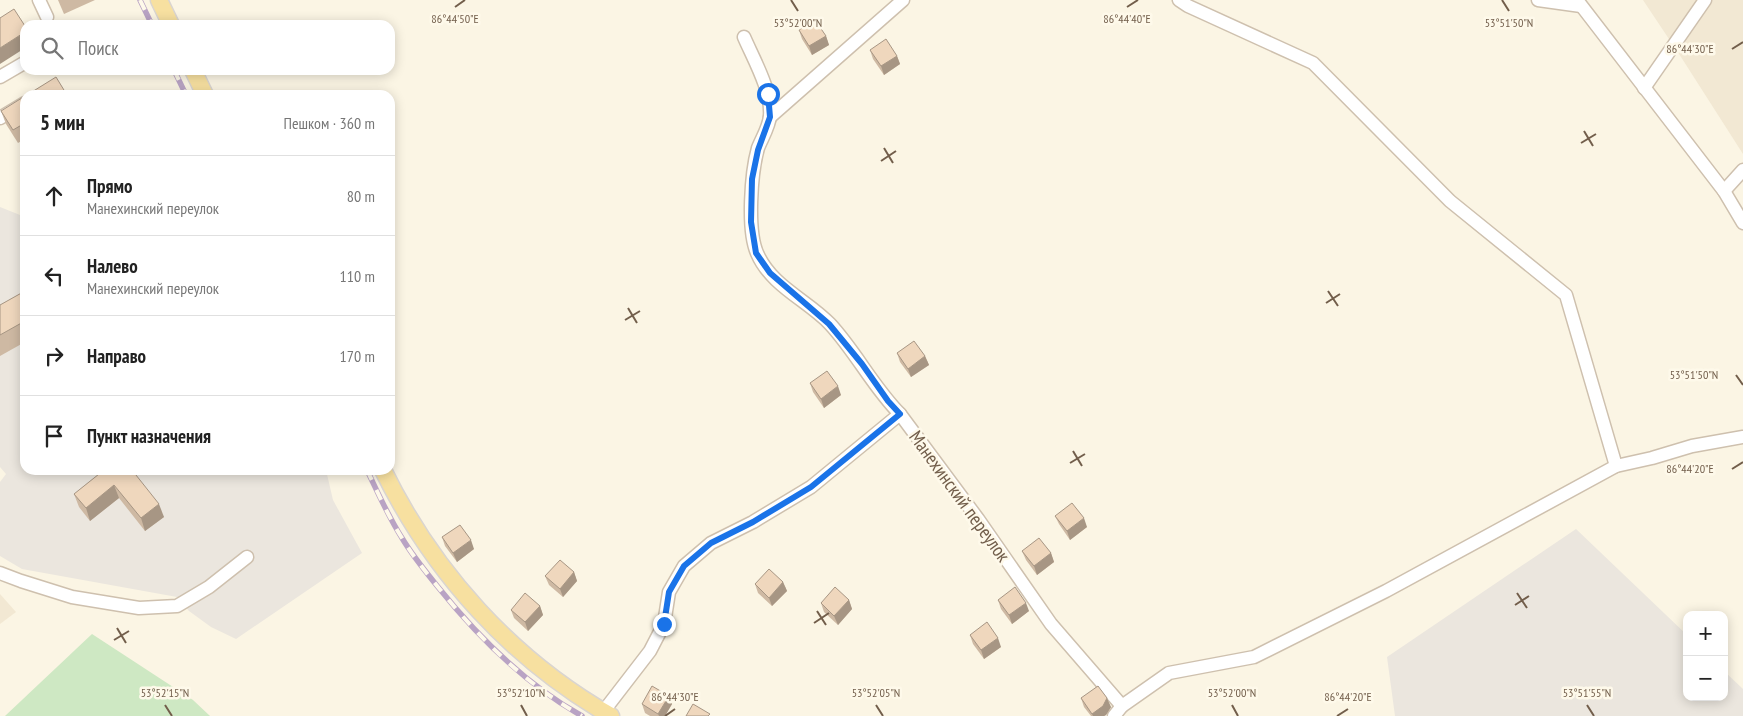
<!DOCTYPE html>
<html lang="ru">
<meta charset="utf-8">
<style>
:root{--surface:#fff;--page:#f2f2f2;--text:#222;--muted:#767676;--line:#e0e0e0}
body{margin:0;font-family:"PT Sans Narrow",sans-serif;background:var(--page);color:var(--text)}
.controls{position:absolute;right:15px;bottom:15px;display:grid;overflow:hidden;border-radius:10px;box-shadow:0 2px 12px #0003}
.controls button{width:45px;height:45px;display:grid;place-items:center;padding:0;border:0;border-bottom:1px solid var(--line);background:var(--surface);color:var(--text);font:25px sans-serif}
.stop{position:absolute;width:15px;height:15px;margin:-11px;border:4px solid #1a73e8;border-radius:50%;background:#fff}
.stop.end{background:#1a73e8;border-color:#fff;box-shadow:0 1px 5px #0008}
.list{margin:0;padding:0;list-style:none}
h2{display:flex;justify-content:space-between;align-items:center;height:65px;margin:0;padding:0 20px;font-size:21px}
h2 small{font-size:16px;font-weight:400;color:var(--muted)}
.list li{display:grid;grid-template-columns:32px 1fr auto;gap:15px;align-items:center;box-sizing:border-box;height:80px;padding:0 20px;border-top:1px solid var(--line)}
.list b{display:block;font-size:19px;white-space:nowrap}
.list p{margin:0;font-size:16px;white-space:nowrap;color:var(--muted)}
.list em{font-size:16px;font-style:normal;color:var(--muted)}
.icon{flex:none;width:28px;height:28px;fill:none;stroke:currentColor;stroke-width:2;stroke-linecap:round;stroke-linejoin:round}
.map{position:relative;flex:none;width:1743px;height:716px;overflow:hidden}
.search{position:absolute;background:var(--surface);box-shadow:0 2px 12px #0003;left:20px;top:20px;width:375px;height:55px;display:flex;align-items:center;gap:12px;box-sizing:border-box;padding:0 18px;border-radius:15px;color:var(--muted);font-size:19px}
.panel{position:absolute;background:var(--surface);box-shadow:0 2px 12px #0003;left:20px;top:90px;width:375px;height:385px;border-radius:15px}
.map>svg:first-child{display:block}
.residential{fill:#f2e8d3}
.industrial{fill:#ebe6de}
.green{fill:#cee8c3}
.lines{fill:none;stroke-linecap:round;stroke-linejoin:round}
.minor-casing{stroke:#cec0ae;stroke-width:15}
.major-casing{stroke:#dad5d0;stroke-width:19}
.minor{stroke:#fff;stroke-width:12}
.major{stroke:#f7e0a0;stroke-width:16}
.rail-casing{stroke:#b9a3c4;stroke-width:5.5}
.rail{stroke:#fef9ea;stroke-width:4;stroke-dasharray:11;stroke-linecap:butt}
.wall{fill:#ceb9a3}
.shaded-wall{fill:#a79684}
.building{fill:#efd7bd;stroke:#a79684}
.route{stroke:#1a73e8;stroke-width:6}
.ticks{fill:none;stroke:#725e4b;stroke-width:2}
.labels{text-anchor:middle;stroke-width:5;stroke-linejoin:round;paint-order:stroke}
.street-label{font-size:19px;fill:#725e4b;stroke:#fef9ea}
.ticks-label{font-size:12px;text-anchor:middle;fill:#725e4b;stroke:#fef9ea;stroke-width:5;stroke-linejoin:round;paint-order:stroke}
</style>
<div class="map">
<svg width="1743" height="716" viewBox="0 0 1743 716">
<rect width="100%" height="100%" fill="#fbf5e4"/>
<!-- residential -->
<g class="residential">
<polygon points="1643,0 1743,0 1743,154 1681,57"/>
<polygon points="0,594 16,612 0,624"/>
</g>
<!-- industrial -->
<g class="industrial">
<polygon points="0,207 25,217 25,470 326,470 333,500 362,553 236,639 211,627 189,611 177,597 22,569 0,556 0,482 6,474 0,467"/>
<polygon points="1576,529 1687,635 1687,697 1724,697 1724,671 1743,689 1743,716 1395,716 1387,657"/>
</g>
<!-- green -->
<polygon class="green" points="92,634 193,700 210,716 5,716"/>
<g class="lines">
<defs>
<g id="minor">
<polyline points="39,0 47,17"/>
<polyline points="1179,0 1188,6 1313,63 1450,201 1566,295 1616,466"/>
<polyline points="1538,0 1581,6"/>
<polyline points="1577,0 1724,191 1743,223"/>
<path d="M744,37C754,60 772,91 770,116C769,127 762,138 758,148C751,173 747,230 757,253C771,286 807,300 830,324C856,352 873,387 900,414L978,519L1051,624L1122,706L1114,716"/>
<polyline points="0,77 24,63"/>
<polyline points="1644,88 1705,0"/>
<polyline points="770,117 903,0"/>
<polyline points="0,118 25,103"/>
<polyline points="1724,191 1743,170"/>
<polyline points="0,573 21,581 72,597 139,608 177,606 209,587 247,557"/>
<polyline points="1122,706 1169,673 1254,657 1386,591 1616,466 1652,458 1692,446 1743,437"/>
<polyline points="603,712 650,651 664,624 669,592 684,566 711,543 753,522 811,487 900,414"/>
</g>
<g id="major">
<polyline points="159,0 171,25"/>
<polyline points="193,70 205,95"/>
<path d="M383,470C433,572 511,659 611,716"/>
</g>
</defs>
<!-- minor casing -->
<use href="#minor" class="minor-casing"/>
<!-- major casing -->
<use href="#major" class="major-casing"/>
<!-- minor -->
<use href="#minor" class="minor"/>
<!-- major -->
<use href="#major" class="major"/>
<defs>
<g id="rail">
<polyline points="140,0 152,25"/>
<polyline points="174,70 186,95"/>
<path d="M367,470C378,493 388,516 402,538C412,555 425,571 438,587C478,637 525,684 582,716"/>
</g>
</defs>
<!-- rail casing -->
<use href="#rail" class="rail-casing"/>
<!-- rail -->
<use href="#rail" class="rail"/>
</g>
<!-- wall -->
<g class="wall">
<polygon points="58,0 95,0 64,14"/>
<polygon points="799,30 826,36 829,45 812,55 802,39"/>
<polygon points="870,50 897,56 900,64 884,75 873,59"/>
<polygon points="25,96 25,139 18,143 6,124 1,111"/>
<polygon points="25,291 25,342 0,356 0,305"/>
<polygon points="897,353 925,356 929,365 911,377 900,362"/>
<polygon points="810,383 841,395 824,408 813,392"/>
<polygon points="104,470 164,517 145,531 119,498 90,521 79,507 74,494"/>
<polygon points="1055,516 1087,527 1070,540 1059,524"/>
<polygon points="442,537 474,549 457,562 445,546"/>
<polygon points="1022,551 1051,553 1054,562 1037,575 1026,560"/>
<polygon points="574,572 577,581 563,597 549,585 545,576"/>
<polygon points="783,582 787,591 772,606 758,593 755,584"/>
<polygon points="849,600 852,609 838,625 824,612 821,603"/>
<polygon points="998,600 1029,611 1012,624 1001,609"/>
<polygon points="540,606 543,615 528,631 514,618 511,610"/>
<polygon points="970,635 1001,647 984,659 973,644"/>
<polygon points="669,696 672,704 665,716 650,716 645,713 642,704"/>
<polygon points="1081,698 1111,707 1106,715 1104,716 1091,716 1084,707"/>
</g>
<!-- shaded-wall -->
<g class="shaded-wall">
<polygon points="25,32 25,48 0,64 0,48"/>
<polygon points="826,36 829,45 812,55 809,46"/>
<polygon points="897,56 900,64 884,75 881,66"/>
<polygon points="925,356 929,365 911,377 908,369"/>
<polygon points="838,386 841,395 824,408 821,399"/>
<polygon points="114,485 119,498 90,521 86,508"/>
<polygon points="159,504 164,517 145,531 141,518"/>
<polygon points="1084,518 1087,527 1070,540 1067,531"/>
<polygon points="471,540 474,549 457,562 453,553"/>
<polygon points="1051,553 1054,562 1037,575 1034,566"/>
<polygon points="574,572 577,581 563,597 560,589"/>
<polygon points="783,582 787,591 772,606 769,598"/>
<polygon points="849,600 852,609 838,625 834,616"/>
<polygon points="1026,603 1029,611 1012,624 1009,615"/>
<polygon points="540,606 543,615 528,631 525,622"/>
<polygon points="998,638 1001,647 984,659 981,650"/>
<polygon points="669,696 672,704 665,716 659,716 658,714"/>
<polygon points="1107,698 1111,707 1106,715 1104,716 1093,716 1092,714"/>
</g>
<!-- building -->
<g class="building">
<polygon points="14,9 25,26 25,32 0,48 0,18"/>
<polygon points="815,20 826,36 809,46 799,30"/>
<polygon points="886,39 897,56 881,66 870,50"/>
<polygon points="56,77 67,95 27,95"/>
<polygon points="25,96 25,123 13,130 1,111"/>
<polygon points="25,291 25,321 0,335 0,305"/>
<polygon points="914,341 925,356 908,369 897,353"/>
<polygon points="827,371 838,386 821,399 810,383"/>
<polygon points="104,470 132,470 159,504 141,518 114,485 86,508 74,494"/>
<polygon points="1072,503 1084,518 1067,531 1055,516"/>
<polygon points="460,525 471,540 453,553 442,537"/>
<polygon points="1039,538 1051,553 1034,566 1022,551"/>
<polygon points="560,560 574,572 560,589 545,576"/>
<polygon points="769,569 783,582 769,598 755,584"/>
<polygon points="835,587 849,600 834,616 821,603"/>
<polygon points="1015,587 1026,603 1009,615 998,600"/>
<polygon points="525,593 540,606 525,622 511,610"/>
<polygon points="987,622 998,638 981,650 970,635"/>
<polygon points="652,686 669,696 658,714 642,704"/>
<polygon points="1098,686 1107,698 1103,706 1092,714 1081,698"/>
<polygon points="693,704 710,714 708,716 686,716"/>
</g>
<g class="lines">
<!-- route -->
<polyline class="route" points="664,624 669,592 684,566 711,543 753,522 811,487 900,414 888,401 862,364 829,324 770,273 756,253 751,222 752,179 758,150 770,117 768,94"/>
</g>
<!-- ticks -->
<path class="ticks" d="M791,0L798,11M1502,0L1509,11M455,7L465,0M1127,7L1138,0M1732,49L1743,42M1584,131L1593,146M1581,143L1596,134M884,148L893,163M881,161L896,151M1328,291L1338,306M1326,303L1340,294M628,308L637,323M625,320L640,311M1736,375L1743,385M1073,451L1082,466M1070,463L1085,454M1732,469L1743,462M1517,593L1527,608M1515,605L1529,596M817,611L826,625M814,623L829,613M117,628L126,643M114,640L129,631M165,705L172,716M521,705L527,716M876,705L883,716M1232,705L1238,716M1587,705L1594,716M665,716L675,709M1337,716L1348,709"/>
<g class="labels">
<!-- street labels -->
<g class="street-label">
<text transform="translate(960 496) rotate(54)" y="7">Манехинский переулок</text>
</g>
</g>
<g class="ticks-label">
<text x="455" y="23">86°44'50"E</text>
<text x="1127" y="23">86°44'40"E</text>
<text x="1509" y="27">53°51'50"N</text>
<text x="798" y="27">53°52'00"N</text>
<text x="1690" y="53">86°44'30"E</text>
<text x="1694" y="379">53°51'50"N</text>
<text x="1690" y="473">86°44'20"E</text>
<text x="165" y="697">53°52'15"N</text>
<text x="521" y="697">53°52'10"N</text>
<text x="876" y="697">53°52'05"N</text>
<text x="1232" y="697">53°52'00"N</text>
<text x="1587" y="697">53°51'55"N</text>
<text x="675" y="701">86°44'30"E</text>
<text x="1348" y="701">86°44'20"E</text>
</g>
</svg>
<div class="controls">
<button>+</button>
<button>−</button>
</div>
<div class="stop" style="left:768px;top:94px"></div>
<div class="stop end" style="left:664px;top:624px"></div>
<div class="search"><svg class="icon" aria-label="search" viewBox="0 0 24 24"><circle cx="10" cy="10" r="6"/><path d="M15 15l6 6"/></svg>Поиск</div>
<section class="panel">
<h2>5 мин<small>Пешком · 360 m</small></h2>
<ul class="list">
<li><svg class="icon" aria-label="ahead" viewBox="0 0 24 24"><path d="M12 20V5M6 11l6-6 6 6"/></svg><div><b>Прямо</b><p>Манехинский переулок</p></div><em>80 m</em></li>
<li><svg class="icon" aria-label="left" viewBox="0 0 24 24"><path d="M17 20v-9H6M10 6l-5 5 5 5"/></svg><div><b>Налево</b><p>Манехинский переулок</p></div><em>110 m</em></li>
<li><svg class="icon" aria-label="right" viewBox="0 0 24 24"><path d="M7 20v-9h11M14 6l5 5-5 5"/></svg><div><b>Направо</b></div><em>170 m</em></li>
<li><svg class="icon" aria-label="arrive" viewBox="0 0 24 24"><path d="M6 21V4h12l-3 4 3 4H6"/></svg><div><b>Пункт назначения</b></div></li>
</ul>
</section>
</div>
